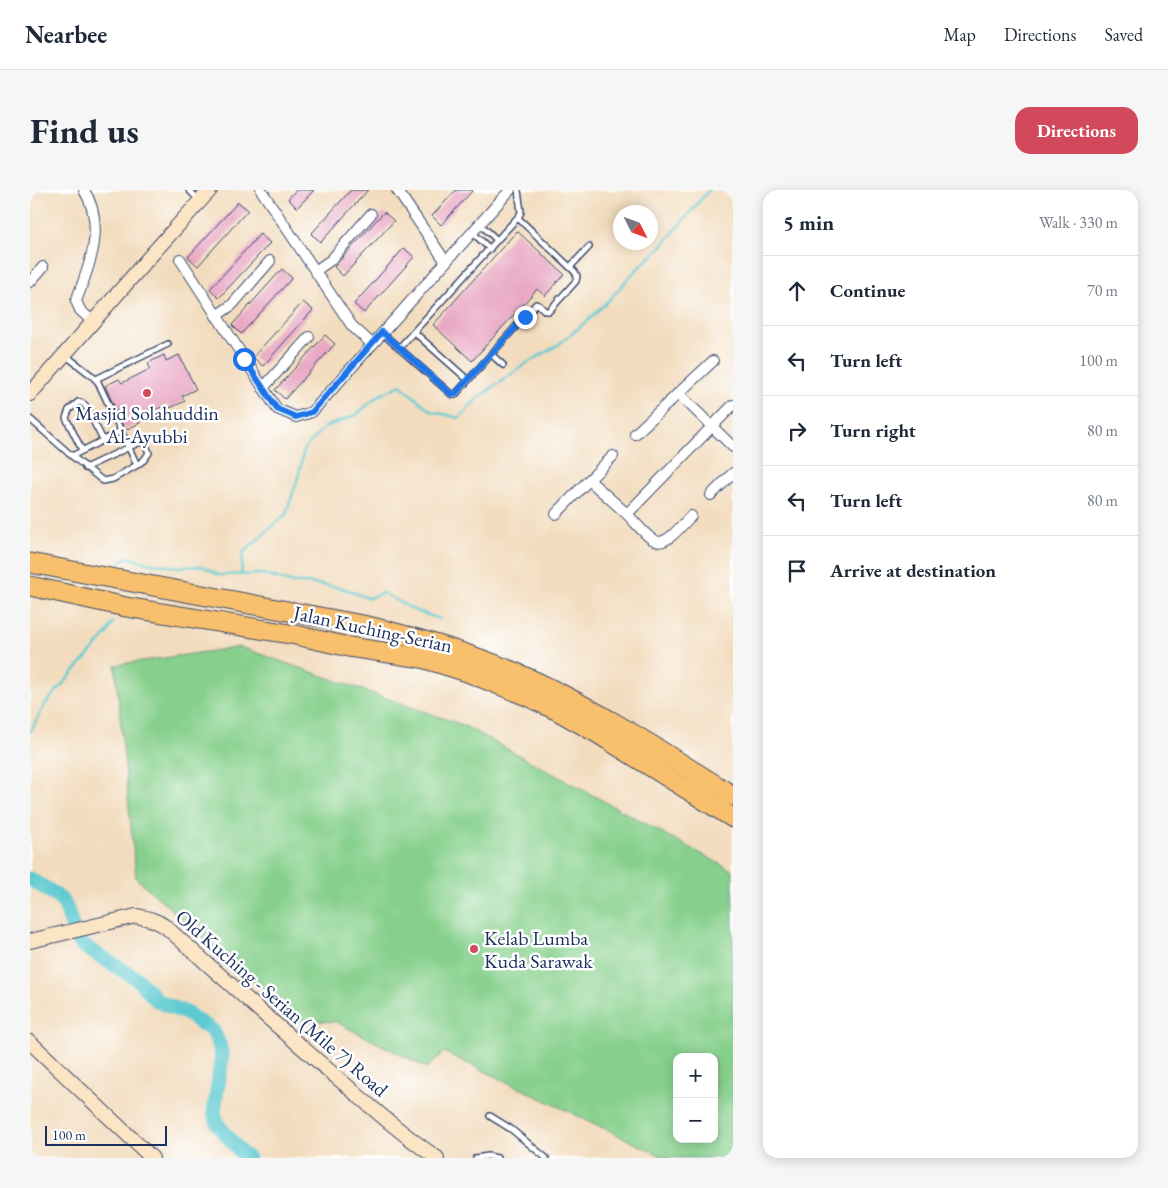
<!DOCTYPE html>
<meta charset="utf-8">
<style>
:root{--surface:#fff;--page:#f6f6f7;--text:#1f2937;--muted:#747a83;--line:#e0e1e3;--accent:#d1495b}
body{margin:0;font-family:"EB Garamond",serif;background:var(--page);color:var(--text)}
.controls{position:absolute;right:15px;bottom:15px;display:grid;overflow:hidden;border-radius:10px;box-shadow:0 2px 12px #0003}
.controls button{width:45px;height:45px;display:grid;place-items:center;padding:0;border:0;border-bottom:1px solid var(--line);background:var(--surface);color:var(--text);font:25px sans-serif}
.compass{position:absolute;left:583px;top:15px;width:45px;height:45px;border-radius:50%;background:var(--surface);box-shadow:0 2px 12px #0003;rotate:132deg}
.scale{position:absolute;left:15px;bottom:12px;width:122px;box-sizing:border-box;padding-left:5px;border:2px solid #1b2f5e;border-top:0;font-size:14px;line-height:18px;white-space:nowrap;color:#1b2f5e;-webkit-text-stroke:4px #fff;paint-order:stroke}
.stop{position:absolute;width:15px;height:15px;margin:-11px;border:4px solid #1a73e8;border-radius:50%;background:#fff}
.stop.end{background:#1a73e8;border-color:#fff;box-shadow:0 1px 5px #0008}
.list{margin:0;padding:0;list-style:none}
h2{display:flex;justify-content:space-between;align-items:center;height:65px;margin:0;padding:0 20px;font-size:21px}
h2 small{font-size:16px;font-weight:400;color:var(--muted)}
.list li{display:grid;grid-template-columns:32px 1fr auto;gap:15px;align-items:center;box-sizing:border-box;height:70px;padding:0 20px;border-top:1px solid var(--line)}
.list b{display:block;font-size:19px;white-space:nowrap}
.list em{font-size:16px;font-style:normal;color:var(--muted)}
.icon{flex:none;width:28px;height:28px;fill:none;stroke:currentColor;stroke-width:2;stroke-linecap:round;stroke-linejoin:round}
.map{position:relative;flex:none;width:703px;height:968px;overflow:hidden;border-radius:15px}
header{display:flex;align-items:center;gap:30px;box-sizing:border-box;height:70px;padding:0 25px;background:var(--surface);border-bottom:1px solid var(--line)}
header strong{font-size:24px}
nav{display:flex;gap:28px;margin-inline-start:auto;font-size:18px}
.intro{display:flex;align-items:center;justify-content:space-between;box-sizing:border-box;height:120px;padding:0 30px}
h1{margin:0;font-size:35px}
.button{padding:12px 22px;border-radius:15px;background:var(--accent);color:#fff;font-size:18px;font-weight:700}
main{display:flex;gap:30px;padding:0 30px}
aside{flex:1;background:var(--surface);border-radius:15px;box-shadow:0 2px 12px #0003}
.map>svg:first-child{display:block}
.green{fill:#87d08c;stroke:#518075;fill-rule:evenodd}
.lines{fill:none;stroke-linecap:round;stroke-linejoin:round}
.stream{stroke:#5cc9d0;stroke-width:2.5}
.river{stroke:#5cc9d0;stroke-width:15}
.building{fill:#e9a9c4}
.lane-casing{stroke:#3b496c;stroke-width:8}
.street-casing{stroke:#3b496c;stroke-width:12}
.secondary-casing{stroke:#3b496c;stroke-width:16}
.highway-casing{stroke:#3b496c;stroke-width:21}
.lane{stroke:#fff;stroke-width:5}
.street{stroke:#fff;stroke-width:10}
.secondary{stroke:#fce5c4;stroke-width:14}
.highway{stroke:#f8bf6c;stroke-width:19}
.route{stroke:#1a73e8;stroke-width:6}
.poi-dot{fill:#d1495b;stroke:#fff;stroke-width:2}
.labels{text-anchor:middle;stroke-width:5;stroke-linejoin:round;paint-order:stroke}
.poi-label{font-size:20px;fill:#1b2f5e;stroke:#fff}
.street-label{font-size:20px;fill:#1b2f5e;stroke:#fff}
</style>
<header>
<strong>Nearbee</strong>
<nav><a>Map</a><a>Directions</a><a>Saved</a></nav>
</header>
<div class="intro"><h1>Find us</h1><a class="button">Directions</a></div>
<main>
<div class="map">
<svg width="703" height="968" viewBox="0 0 703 968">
<rect width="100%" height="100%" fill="#fff"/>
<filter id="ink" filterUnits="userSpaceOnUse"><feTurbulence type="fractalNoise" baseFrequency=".02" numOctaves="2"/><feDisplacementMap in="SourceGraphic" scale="10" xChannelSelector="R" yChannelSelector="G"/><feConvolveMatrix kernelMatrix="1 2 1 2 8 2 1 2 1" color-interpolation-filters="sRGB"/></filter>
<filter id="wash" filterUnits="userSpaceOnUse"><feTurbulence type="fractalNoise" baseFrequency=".0096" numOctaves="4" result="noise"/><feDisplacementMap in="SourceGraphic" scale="20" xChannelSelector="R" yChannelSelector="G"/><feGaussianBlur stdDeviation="1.12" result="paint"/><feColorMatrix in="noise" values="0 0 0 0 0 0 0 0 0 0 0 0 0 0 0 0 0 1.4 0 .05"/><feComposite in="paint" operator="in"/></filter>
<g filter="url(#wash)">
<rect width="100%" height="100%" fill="#f2dcbd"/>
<!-- green -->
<path class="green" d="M210,457L433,535L703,681V968H636L414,862L397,878L306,832L266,830L106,688L85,475ZM647,867H684V949H647Z"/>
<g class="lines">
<!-- stream -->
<g class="stream">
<polyline points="91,374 91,371 97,367 119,373 148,377 172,376 189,385 232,384 264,393 279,393 313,398 338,408 353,403 386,421 410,429"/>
<polyline points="211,384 213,363 256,324 268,288 274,259 295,237 326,225 348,206 370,195 401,221 429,228 448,208 497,173 528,155 557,131 580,109 604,82 630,58 679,0"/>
<polyline points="0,542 16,513 77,444 83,432"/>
</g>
<!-- river -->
<path class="river" d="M0,689C10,695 30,706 35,715C41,729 42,743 52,755L107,789L128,811L156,823L183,841L189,854L192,867L184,922L188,935L212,964L218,968"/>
</g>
<g id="blocks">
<!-- building -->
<g class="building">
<polygon points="266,0 284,0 267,18 258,9"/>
<polygon points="321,0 338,0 291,52 281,44"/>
<polygon points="426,0 443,0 411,35 402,26"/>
<polygon points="208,12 218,20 168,76 158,67"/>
<polygon points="354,22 364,31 313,86 304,77"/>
<polygon points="487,41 534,84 515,106 507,99 442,171 403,135"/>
<polygon points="230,44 240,53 189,108 180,99"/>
<polygon points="374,58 384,67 334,123 324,114"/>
<polygon points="252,79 262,88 211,144 202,135"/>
<polygon points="273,112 283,120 233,176 223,167"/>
<polygon points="295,145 305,154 255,209 245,200"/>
<polygon points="134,165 136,171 149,165 166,199 152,206 155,211 140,218 138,214 107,228 110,233 95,240 75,196 89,189 92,193 120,179 118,173"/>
</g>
</g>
</g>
<g filter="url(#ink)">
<use href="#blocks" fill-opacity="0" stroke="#3b496c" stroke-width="1"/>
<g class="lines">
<defs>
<g id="lane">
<polyline points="159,0 170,11"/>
<polyline points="450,34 467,50"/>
<polyline points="442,42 460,59"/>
<polyline points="540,77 559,57"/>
<polyline points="384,142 438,190"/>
<polyline points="352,143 421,204 425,205 506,114 509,115 515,121 519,121 546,91 547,86 545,82 488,28"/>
<polyline points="369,158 489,26 491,22 488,0"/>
<polyline points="461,164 473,175"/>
<polyline points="66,189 138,154"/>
<polyline points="0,229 42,266 73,291 83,289 107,275 68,192 61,185 35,165"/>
<polyline points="52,260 36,228 39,220 48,212 52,213 55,215 73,250"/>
<polyline points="42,266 91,241"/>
<polyline points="55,278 110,252 116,255 119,263 114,270 107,275"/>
<polyline points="460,926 481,939 516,968"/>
<polyline points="446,968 458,966 467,968"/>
</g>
<g id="street">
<path d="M54,0C76,36 60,75 46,111L50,120L63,132"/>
<polyline points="231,0 322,136 342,154"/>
<polyline points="367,0 416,72"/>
<polyline points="150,69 247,219 266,227 282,222 480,0"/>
<polyline points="285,81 301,70 341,24"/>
<polyline points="0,92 13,77"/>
<polyline points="186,126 202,115 240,71"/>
<polyline points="233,198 279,147"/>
<polyline points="648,203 703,257"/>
<polyline points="605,244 683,171"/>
<polyline points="583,266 559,290 597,324 703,215"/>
<polyline points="681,305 703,283"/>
<polyline points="526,324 559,290"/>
<path d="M597,324C629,358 627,363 661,326"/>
</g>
<g id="secondary">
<polyline points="0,204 123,63 180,0"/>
<path d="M0,751L106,726C118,728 126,730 136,737C193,788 251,840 310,890C341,917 373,945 407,968"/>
<polyline points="0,852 122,968"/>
</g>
<g id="highway">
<path d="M0,373L338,436C396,450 453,467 507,492C575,524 639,566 703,606"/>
<polyline points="0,396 96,417 266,445 319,457 392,468 437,482 499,507 530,522 567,543 703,628"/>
</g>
</defs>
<!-- lane casing -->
<use href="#lane" class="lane-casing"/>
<!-- street casing -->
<use href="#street" class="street-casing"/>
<!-- secondary casing -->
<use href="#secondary" class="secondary-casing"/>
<!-- highway casing -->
<use href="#highway" class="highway-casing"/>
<!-- lane -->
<use href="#lane" class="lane"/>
<!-- street -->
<use href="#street" class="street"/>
<!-- secondary -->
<use href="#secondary" class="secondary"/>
<!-- highway -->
<use href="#highway" class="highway"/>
</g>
</g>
<g class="lines" filter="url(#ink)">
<!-- route -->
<polyline class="route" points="214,169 247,219 266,227 282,222 352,142 421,204 425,204 495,127"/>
</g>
<!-- markers -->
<g class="poi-dot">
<circle cx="117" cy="203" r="5"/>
<circle cx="444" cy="759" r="5"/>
</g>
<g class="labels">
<!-- poi labels -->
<g class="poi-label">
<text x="117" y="230">Masjid Solahuddin<tspan x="117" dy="23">Al-Ayubbi</tspan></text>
<text x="454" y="755" text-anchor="start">Kelab Lumba<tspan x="454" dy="23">Kuda Sarawak</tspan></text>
</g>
<!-- street labels -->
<g class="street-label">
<text transform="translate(343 439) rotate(12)" y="7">Jalan Kuching-Serian</text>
<text transform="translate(252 813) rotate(41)" y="7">Old Kuching - Serian (Mile 7) Road</text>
</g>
</g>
</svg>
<div class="controls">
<button>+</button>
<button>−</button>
</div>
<svg class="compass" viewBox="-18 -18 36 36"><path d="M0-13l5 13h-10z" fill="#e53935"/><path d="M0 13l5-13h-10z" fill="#747a83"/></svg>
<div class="scale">100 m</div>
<div class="stop" style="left:214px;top:169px"></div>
<div class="stop end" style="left:495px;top:127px"></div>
</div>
<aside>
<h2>5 min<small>Walk · 330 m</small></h2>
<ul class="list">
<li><svg class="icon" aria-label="ahead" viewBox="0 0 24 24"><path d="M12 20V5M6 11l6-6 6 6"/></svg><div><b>Continue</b></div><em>70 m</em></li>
<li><svg class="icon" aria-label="left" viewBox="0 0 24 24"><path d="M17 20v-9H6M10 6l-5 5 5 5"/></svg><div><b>Turn left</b></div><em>100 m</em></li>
<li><svg class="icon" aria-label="right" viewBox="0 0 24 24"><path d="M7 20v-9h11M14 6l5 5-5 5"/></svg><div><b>Turn right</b></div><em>80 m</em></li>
<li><svg class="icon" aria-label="left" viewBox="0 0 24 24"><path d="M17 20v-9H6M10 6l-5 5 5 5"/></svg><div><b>Turn left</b></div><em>80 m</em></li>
<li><svg class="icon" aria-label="arrive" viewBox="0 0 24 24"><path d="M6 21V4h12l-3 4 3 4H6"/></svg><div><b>Arrive at destination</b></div></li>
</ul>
</aside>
</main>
